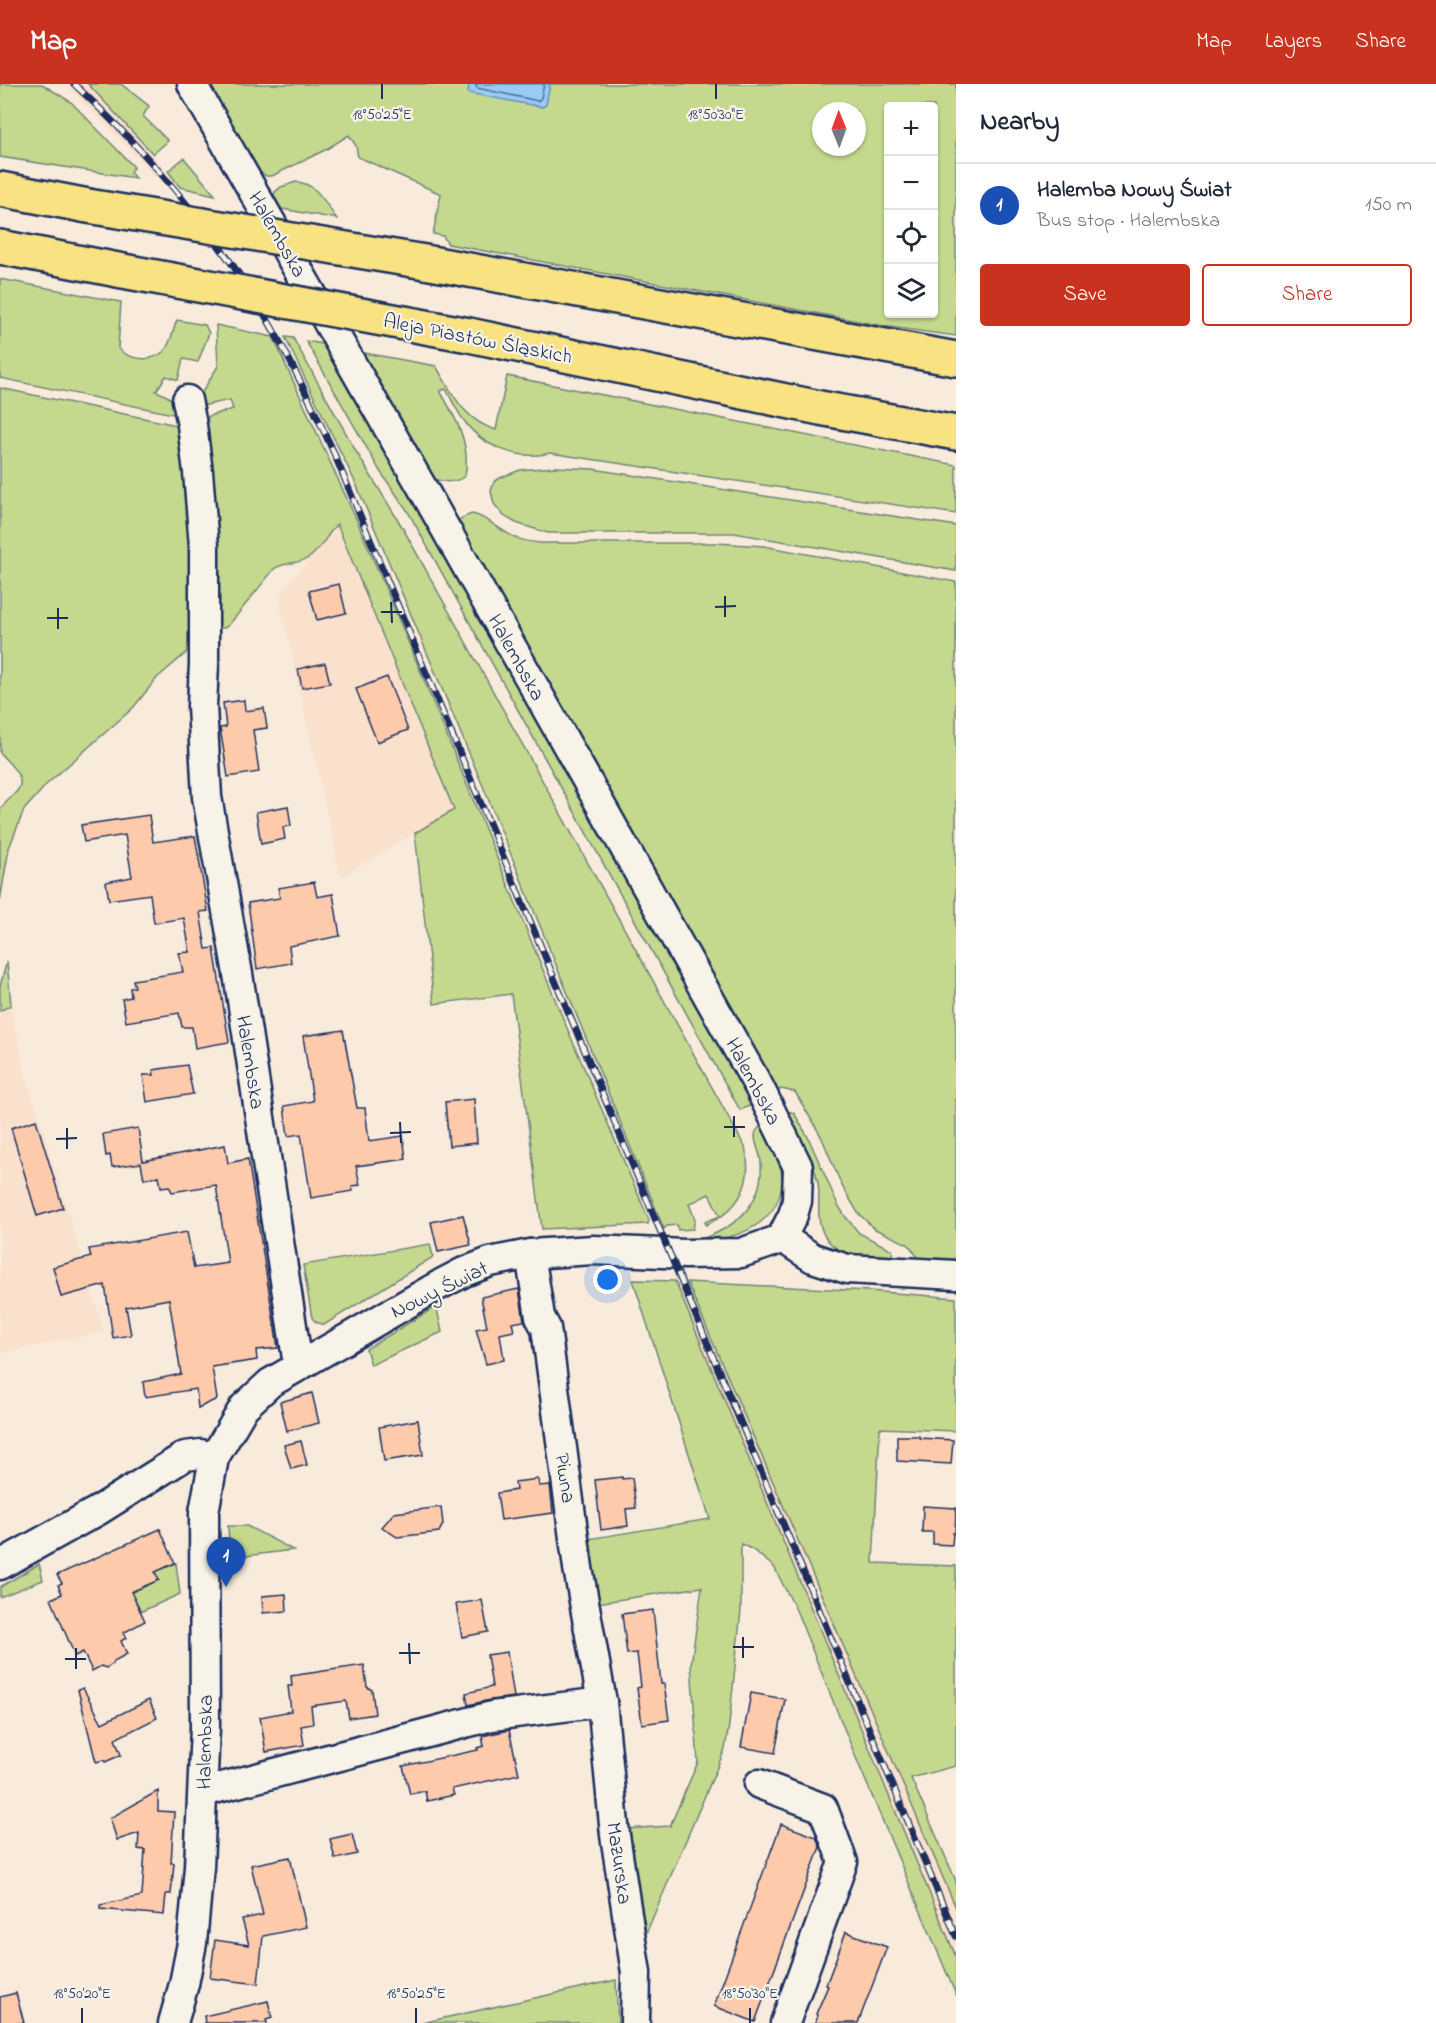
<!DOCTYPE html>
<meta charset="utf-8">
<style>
:root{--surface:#fff;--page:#f6f6f7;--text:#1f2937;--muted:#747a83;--line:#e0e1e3;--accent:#c8321e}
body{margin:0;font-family:"Indie Flower",sans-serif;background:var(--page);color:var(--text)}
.controls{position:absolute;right:18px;top:18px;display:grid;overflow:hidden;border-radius:6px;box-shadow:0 2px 4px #0004}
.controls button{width:54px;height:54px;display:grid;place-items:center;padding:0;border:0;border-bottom:2px solid var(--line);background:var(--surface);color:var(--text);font:30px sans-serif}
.compass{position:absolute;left:812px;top:18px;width:54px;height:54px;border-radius:50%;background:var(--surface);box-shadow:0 2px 4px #0004;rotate:359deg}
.you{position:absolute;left:608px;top:1196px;width:21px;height:21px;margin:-15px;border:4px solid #fff;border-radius:50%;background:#1a73e8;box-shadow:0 0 0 9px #1a73e833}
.badge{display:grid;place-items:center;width:39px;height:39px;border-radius:50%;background:var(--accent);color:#fff;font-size:20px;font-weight:700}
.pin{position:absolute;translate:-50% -50px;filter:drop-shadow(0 2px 3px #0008)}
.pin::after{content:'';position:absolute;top:32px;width:21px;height:18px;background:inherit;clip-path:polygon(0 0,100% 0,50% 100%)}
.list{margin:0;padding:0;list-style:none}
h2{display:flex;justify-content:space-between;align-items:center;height:78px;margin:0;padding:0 24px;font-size:26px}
h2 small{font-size:20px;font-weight:400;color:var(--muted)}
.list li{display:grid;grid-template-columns:39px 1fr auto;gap:18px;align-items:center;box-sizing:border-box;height:84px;padding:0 24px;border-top:2px solid var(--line)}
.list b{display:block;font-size:22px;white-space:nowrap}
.list p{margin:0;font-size:20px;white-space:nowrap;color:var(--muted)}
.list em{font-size:20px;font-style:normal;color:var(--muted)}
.actions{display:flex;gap:12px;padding:18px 24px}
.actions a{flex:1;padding:14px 0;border:2px solid var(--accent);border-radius:6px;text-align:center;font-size:21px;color:var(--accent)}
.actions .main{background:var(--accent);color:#fff}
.icon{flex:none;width:33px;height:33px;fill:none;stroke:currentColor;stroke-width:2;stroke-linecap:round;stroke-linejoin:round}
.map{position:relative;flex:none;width:956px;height:1939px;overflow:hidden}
header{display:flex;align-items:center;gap:36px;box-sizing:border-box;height:84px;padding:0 30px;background:var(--accent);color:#fff}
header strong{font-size:28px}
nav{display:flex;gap:33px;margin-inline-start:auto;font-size:21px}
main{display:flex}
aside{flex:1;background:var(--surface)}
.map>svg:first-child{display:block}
.built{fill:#fae1ce}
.green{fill:#c4d98e;stroke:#708476;stroke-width:1.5;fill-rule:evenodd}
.water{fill:#99cbf6;stroke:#678db9;stroke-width:1.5}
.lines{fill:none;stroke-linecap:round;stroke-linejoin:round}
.shore{stroke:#4d6d9b;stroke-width:1.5}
.building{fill:#fdcbac;stroke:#1b2f5e;stroke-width:1.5}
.minor-casing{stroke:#1b2f5e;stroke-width:33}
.highway-casing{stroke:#1b2f5e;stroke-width:38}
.minor{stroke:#f7f3e8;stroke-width:28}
.highway{stroke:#f8e281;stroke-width:33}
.rail-casing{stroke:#1b2f5e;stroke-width:7}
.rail{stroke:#f7f3e8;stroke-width:4.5;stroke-dasharray:14;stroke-linecap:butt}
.highway-bridge-casing{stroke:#1b2f5e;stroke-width:38;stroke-linecap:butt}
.highway-bridge{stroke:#f8e281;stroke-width:33}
.ticks{fill:none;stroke:#1b2f5e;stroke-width:2}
.labels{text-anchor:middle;stroke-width:4.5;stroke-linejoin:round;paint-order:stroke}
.street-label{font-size:21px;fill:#1b2f5e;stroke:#f7f3e8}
.ticks-label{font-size:15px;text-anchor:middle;fill:#1b2f5e;stroke:#f7f3e8;stroke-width:4.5;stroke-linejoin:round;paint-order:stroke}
</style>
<header>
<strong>Map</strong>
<nav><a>Map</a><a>Layers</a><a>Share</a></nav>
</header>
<main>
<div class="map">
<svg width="956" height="1939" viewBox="0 0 956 1939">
<rect width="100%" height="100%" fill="#f8ebdc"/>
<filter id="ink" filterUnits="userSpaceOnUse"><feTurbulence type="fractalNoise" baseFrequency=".0167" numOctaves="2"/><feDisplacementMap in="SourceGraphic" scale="12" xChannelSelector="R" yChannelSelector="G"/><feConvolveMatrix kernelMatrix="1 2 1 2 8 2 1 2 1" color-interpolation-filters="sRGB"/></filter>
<g filter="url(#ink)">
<!-- built -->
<g class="built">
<polygon points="65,0 88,0 143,59 180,103 162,99"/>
<polygon points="337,439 454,726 341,793 279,513"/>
<polygon points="11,924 24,984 104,1248 0,1269 0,927"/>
<polygon points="675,1197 693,1199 956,1824 956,1875"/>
</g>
<!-- green -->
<g class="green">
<polygon points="0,0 42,0 71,18 134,83 130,88 135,94 0,73"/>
<polygon points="88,0 121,0 149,22 143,32 168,57 153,70"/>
<path d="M208,0H956V252L890,243L448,160L443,152L433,150L441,110L358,73L356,62L349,51L325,66L272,92H266L255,85ZM888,22H934V230H888ZM821,27H857V63H821Z"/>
<polygon points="184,74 215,111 180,103 168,87"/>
<path d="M296,98C317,99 325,119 337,135L277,124L273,116L275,108L281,103Z"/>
<path d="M0,195L121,218L118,264C129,276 152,279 164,267C171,260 173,245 177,236L205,241L209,249L198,278L183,275L178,296L166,292L156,307C172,313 174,317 182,332L0,294Z"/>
<path d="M216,241L273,253L357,437L410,562L564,937L649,1136L648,1140L542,1145L511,910L434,920L415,749L454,726L337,440C328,449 321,465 310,473C299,481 285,477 274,485L229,541L224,544H220L217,541L205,339L209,332L233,325L230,316L206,321L202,320L201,310L218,282Z"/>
<path d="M285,253L293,254L357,369L401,441L745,1063C754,1099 739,1126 706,1141L705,1138L720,1132L709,1110L689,1120L695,1135L693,1145L678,1146L677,1141L667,1142L664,1145L485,707L356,400Z"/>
<polygon points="306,257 328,261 717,950 752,1021 740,1026 407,426 380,387"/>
<path d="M359,268L436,282C452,309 464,337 496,346L507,292L956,381V430L550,369C520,377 483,363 465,338C457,328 452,316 446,305L440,307C456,334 471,360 465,392C454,400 445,398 433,395Z"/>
<path d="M0,304L172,340L179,343L190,387V558L186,569L157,594L133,624L48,699L24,726L9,764L0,817V726C5,718 11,714 17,707C28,694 8,679 0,669Z"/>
<polygon points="555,383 593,385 956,442 956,487 734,449 548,449 516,439 504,432 494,420 491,407 494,398 500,394 520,386"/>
<path d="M472,430C486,433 495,442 507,449C517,456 528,458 540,459H716L764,462L956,498V1183L916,1180L917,1172L908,1160L875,1145L858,1129L842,1102L821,1052L795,1008L781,1005L776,1008L458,443V437L464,433Z"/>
<polygon points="7,877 11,921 0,927 0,902"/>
<path d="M787,1027L794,1029L808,1053L838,1121L845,1132L859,1149L892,1166L893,1176C861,1172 822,1174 819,1132C818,1121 820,1110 818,1099C813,1074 799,1050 787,1027Z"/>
<path d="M762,1041C769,1053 776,1066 780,1080C792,1132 743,1158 698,1156C734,1145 764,1121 761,1079C761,1070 755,1061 755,1052C755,1047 758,1044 762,1041Z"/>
<polygon points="430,1160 433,1173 324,1241 316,1238 312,1234 303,1181"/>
<polygon points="633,1196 675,1197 956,1873 956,1911 859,1681 796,1526 774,1483 753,1466 741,1460 741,1526 729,1641 725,1665 639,1866 624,1745 670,1742 698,1678 691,1580 702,1503 591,1520 582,1456 710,1435"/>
<polygon points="687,1198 869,1207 956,1214 956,1347 880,1344 873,1479 956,1482 956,1682 911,1694 956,1797 956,1824"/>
<polygon points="432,1225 437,1225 442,1248 371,1281 366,1265"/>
<polygon points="228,1442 247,1442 293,1466 230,1474"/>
<polygon points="176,1479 180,1510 82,1554 101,1522 158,1496 155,1488"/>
<polygon points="39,1480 43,1496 0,1513 0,1503"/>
<polygon points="616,1896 618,1939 422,1939 444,1934"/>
</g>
<!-- water -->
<polygon class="water" points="469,0 550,0 546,21 542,23 468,9"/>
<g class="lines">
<!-- shore -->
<polyline class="shore" points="475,0 477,4 538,17 541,14 544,0"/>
</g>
<!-- building -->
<g class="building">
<polygon points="339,500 346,529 317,536 309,507"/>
<polygon points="325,579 330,599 302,604 298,585"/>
<polygon points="387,593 408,646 377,658 356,605"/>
<polygon points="244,616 245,627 264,624 267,644 253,646 259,688 228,693 220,644 226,643 223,619"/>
<polygon points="288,722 291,742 283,743 285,755 261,760 256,728"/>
<polygon points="149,731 153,758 195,752 208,827 200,828 206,865 214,864 229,958 195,964 192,943 182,943 179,929 126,938 122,915 131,913 130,904 135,903 133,896 183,888 179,869 190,868 184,834 154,839 150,810 109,816 106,798 132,793 125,751 84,758 81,741"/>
<polygon points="314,798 317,813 333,810 340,852 289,862 291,879 257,885 248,819 280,814 278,804"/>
<polygon points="343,946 357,1024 365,1024 369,1057 403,1052 406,1075 356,1082 360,1101 352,1102 353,1107 311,1114 301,1050 288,1052 284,1022 313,1017 303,952"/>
<polygon points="187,981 193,1010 147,1018 143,991 154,991 153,986"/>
<polygon points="474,1015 477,1059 449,1062 445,1018"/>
<polygon points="36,1036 63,1124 37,1132 11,1044"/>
<polygon points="138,1044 143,1077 225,1061 228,1079 248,1075 278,1264 256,1266 257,1276 212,1283 217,1315 198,1324 196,1305 145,1313 143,1298 181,1290 169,1215 126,1223 131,1251 113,1254 105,1201 61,1213 53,1183 91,1173 89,1165 187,1148 194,1184 228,1179 216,1101 172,1108 169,1102 161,1103 159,1092 144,1095 141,1079 112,1083 110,1071 106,1072 103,1050"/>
<polygon points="463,1131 471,1161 438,1168 431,1138"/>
<polygon points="519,1205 524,1237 512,1239 514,1247 500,1250 504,1276 486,1280 476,1245 487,1243 481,1213"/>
<polygon points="312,1309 319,1339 287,1347 280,1318"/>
<polygon points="418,1336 423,1371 384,1377 379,1343"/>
<polygon points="897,1352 919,1352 919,1354 953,1356 951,1380 897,1377"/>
<polygon points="301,1357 307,1381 291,1385 284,1361"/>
<polygon points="622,1393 622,1395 632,1394 636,1424 626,1425 628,1442 601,1446 595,1396"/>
<polygon points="538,1395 539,1402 550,1401 553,1429 501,1436 497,1409 516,1406 515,1398"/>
<polygon points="923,1422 956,1424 955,1449 953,1449 952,1461 933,1460 933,1448 922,1448"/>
<polygon points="441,1423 443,1440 439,1448 397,1453 382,1443 394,1429"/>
<polygon points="160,1445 175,1479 155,1488 159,1496 131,1508 145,1537 123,1549 126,1554 121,1557 127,1570 114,1577 113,1580 106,1584 101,1582 92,1587 83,1568 75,1572 51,1515 62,1510 58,1501 62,1499 57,1491"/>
<polygon points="286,1510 287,1527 263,1529 262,1512"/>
<polygon points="482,1516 488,1548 462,1553 456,1520"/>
<polygon points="653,1526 661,1600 664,1600 669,1636 642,1640 637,1604 641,1603 637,1569 627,1570 622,1530"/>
<polygon points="507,1568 514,1613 490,1616 468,1621 466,1609 492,1603 487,1571"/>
<polygon points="364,1581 367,1603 372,1606 375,1630 349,1634 346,1617 311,1622 313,1640 301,1642 304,1661 266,1668 260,1633 291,1627 288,1602 292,1602 291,1592"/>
<polygon points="83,1604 102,1639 149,1616 157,1634 115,1655 121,1671 105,1678 104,1676 96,1678 78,1606"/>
<polygon points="751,1609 785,1615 775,1669 741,1663"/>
<polygon points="509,1646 519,1690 452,1705 454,1711 427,1717 425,1707 410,1710 403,1682 478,1666 477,1664 484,1662 482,1652"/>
<polygon points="158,1707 158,1727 174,1728 171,1779 174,1779 171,1810 166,1810 164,1831 100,1825 100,1821 142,1812 145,1766 138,1765 139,1749 117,1756 110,1734"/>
<polygon points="781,1740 816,1753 820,1763 755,1938 714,1922"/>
<polygon points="352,1750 357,1770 335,1775 330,1755"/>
<polygon points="290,1773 306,1843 263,1852 258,1900 210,1894 215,1856 249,1861 242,1835 263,1831 251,1781"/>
<polygon points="846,1848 887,1863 858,1939 815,1939 818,1931 816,1930 828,1902 826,1901"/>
<polygon points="16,1909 24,1939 0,1939 0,1913"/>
<polygon points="268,1917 272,1934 266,1936 267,1939 205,1939 204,1932"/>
</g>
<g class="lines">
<defs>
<g id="minor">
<polyline points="192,0 431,419 759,1003 798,1083 797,1117 793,1131 781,1155"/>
<polyline points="187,316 192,341 198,388 204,462 204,580 202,622 207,713 238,890 298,1281"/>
<polyline points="530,1170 540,1233 546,1244 578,1484 602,1618 615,1751 636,1889 635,1939"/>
<polyline points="0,1481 99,1426 185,1372 201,1370 214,1374"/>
<polyline points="759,1700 823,1724 843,1778 785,1939"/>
<polyline points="203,1708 492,1632 602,1618"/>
<polyline points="173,1939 184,1900 192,1859 199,1783 205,1643 204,1428 214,1374 244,1323 270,1299 441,1200 464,1188 490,1178 530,1170 593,1166 685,1170 741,1169 781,1155 787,1157 813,1174 847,1185 956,1191"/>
</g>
<g id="highway">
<polyline points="0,105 88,122"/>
<polyline points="0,163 123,187"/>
<polyline points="425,178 956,275"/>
<polyline points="469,251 820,324 956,349"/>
</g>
</defs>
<!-- minor casing -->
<use href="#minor" class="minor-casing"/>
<!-- highway casing -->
<use href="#highway" class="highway-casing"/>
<!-- minor -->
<use href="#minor" class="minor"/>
<!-- highway -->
<use href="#highway" class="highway"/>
<defs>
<path id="rail" d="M74,0C137,58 193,123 241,193C278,248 306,308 333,367L956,1852"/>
</defs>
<!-- rail casing -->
<use href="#rail" class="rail-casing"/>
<!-- rail -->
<use href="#rail" class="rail"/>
<defs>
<g id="highway-bridge">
<polyline points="88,122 425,178"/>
<polyline points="123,187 469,251"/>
</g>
</defs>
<!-- highway-bridge casing -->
<use href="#highway-bridge" class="highway-bridge-casing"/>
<!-- highway-bridge -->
<use href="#highway-bridge" class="highway-bridge"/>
</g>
</g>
<!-- ticks -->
<path class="ticks" d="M382,0V15M716,0V15M725,512V533M391,518L392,539M715,523L736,522M58,524V545M381,528H402M47,534H68M734,1032V1053M400,1038L401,1059M724,1043H745M67,1044V1065M390,1049L411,1048M56,1055L77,1054M743,1553V1574M409,1559L410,1580M733,1563H754M76,1564V1585M399,1569H420M65,1575H86M82,1924V1939M416,1924V1939M750,1924V1939"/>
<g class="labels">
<!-- street labels -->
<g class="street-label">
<text transform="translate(278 150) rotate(60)" y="7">Halembska</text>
<text transform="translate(478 254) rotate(11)" y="7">Aleja Piastów Śląskich</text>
<text transform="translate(517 573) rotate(61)" y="7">Halembska</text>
<text transform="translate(251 978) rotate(81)" y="7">Halembska</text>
<text transform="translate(754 997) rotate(62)" y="7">Halembska</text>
<text transform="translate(439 1205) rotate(-26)" y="7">Nowy Świat</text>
<text transform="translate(566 1394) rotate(82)" y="7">Piwna</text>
<text transform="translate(204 1658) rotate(-89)" y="7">Halembska</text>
<text transform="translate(620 1779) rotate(82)" y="7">Mazurska</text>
</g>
</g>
<g class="ticks-label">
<text x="382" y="35">18°50'25"E</text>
<text x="716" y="35">18°50'30"E</text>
<text x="82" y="1914">18°50'20"E</text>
<text x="416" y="1914">18°50'25"E</text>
<text x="750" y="1914">18°50'30"E</text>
</g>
</svg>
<div class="controls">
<button>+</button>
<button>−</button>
<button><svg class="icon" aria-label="locate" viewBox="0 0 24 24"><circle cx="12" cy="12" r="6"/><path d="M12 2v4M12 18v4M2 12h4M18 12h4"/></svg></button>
<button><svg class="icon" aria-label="layers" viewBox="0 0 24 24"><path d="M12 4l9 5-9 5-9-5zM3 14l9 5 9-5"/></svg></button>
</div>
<svg class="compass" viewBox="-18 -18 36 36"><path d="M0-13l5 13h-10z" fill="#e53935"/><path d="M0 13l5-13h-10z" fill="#747a83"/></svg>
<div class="you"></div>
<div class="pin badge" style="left:226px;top:1503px;background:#1a4fb4">1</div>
</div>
<aside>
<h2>Nearby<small></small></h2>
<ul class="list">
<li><span class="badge" style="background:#1a4fb4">1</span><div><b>Halemba Nowy Świat</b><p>Bus stop · Halembska</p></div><em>150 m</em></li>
</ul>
<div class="actions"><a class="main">Save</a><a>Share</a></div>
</aside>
</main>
